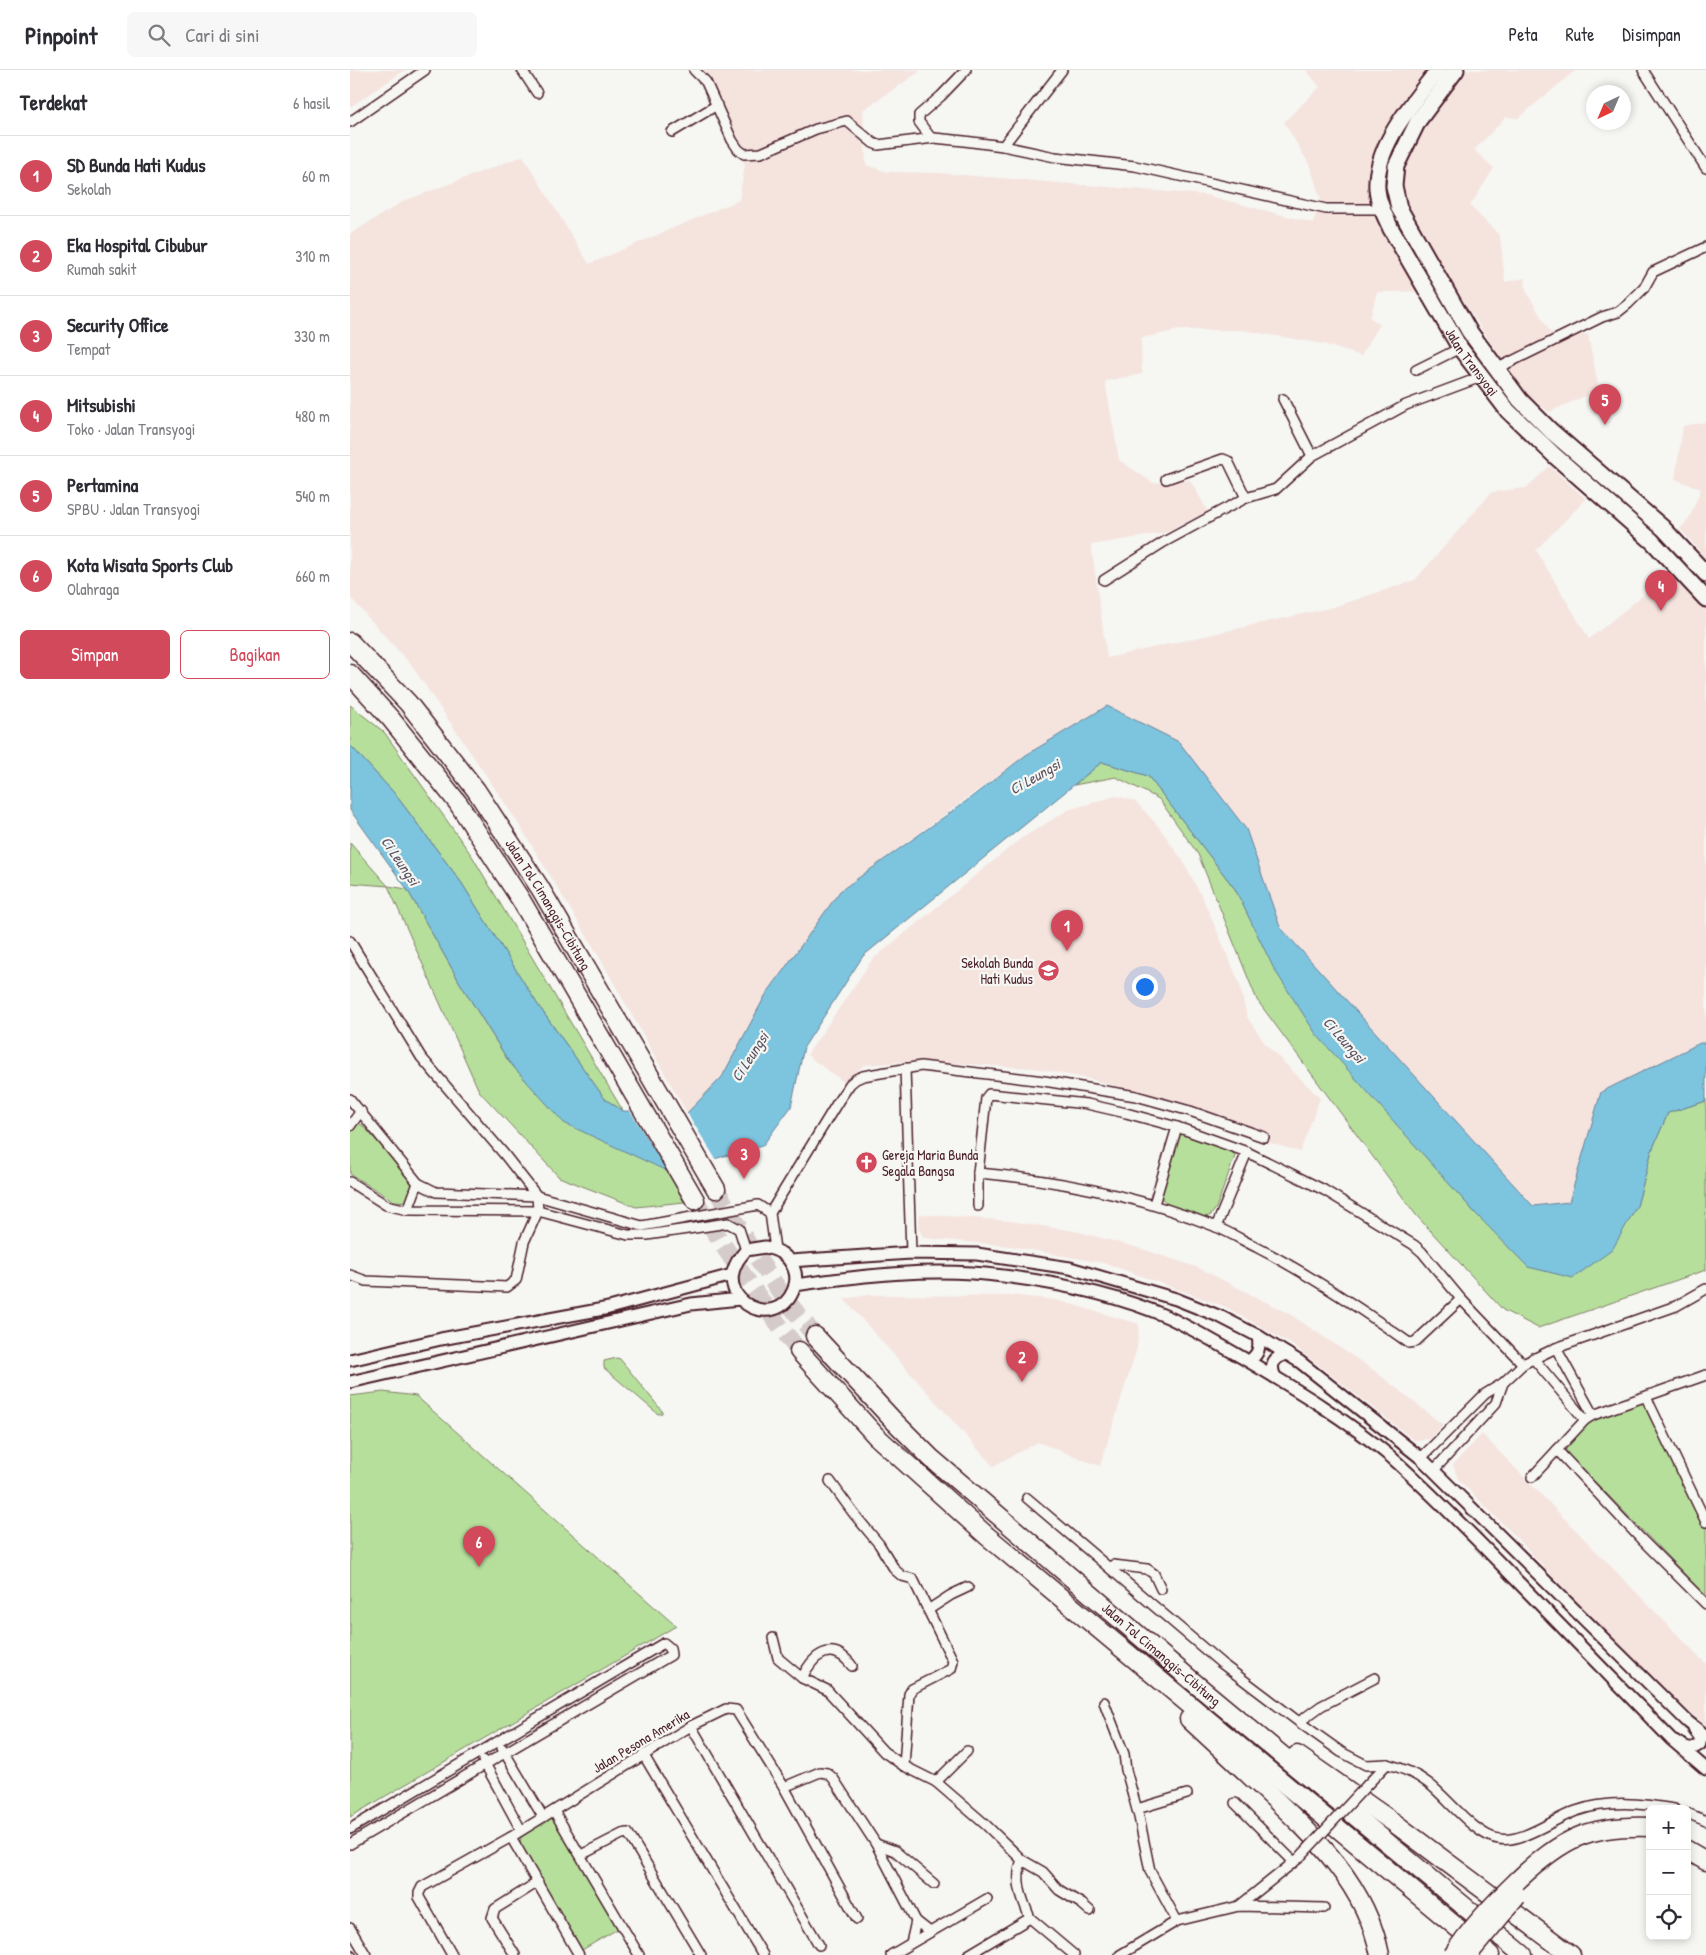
<!DOCTYPE html>
<html lang="id">
<meta charset="utf-8">
<style>
:root{--surface:#fff;--page:#f7f7f7;--text:#2b2b33;--muted:#7c7c81;--line:#e1e1e2;--accent:#d1495b}
body{margin:0;font-family:"Patrick Hand",sans-serif;background:var(--page);color:var(--text)}
.controls{position:absolute;right:15px;bottom:15px;display:grid;overflow:hidden;border-radius:8px;box-shadow:0 2px 8px #0003}
.controls button{width:45px;height:45px;display:grid;place-items:center;padding:0;border:0;border-bottom:1px solid var(--line);background:var(--surface);color:var(--text);font:25px sans-serif}
.compass{position:absolute;left:1236px;top:15px;width:45px;height:45px;border-radius:50%;background:var(--surface);box-shadow:0 2px 8px #0003;rotate:224deg}
.you{position:absolute;left:794px;top:916px;width:18px;height:18px;margin:-12px;border:4px solid #fff;border-radius:50%;background:#1a73e8;box-shadow:0 0 0 8px #1a73e833}
.badge{display:grid;place-items:center;width:32px;height:32px;border-radius:50%;background:var(--accent);color:#fff;font-size:16px;font-weight:700}
.pin{position:absolute;translate:-50% -41px;filter:drop-shadow(0 1px 2px #0008)}
.pin::after{content:'';position:absolute;top:26px;width:18px;height:15px;background:inherit;clip-path:polygon(0 0,100% 0,50% 100%)}
.list{margin:0;padding:0;list-style:none}
h2{display:flex;justify-content:space-between;align-items:center;height:65px;margin:0;padding:0 20px;font-size:21px}
h2 small{font-size:16px;font-weight:400;color:var(--muted)}
.list li{display:grid;grid-template-columns:32px 1fr auto;gap:15px;align-items:center;box-sizing:border-box;height:80px;padding:0 20px;border-top:1px solid var(--line)}
.list b{display:block;font-size:19px;white-space:nowrap}
.list p{margin:0;font-size:16px;white-space:nowrap;color:var(--muted)}
.list em{font-size:16px;font-style:normal;color:var(--muted)}
.actions{display:flex;gap:10px;padding:15px 20px}
.actions a{flex:1;padding:11px 0;border:1px solid var(--accent);border-radius:8px;text-align:center;font-size:18px;color:var(--accent)}
.actions .main{background:var(--accent);color:#fff}
.icon{flex:none;width:28px;height:28px;fill:none;stroke:currentColor;stroke-width:2;stroke-linecap:round;stroke-linejoin:round}
.map{position:relative;flex:none;width:1356px;height:1885px;overflow:hidden}
header{display:flex;align-items:center;gap:30px;box-sizing:border-box;height:70px;padding:0 25px;background:var(--surface);border-bottom:1px solid var(--line)}
header strong{font-size:24px}
nav{display:flex;gap:28px;margin-inline-start:auto;font-size:18px}
.search{width:350px;height:45px;background:var(--page);display:flex;align-items:center;gap:12px;box-sizing:border-box;padding:0 18px;border-radius:8px;color:var(--muted);font-size:19px}
main{display:flex}
aside{flex:1;background:var(--surface)}
.map>svg:first-child{display:block}
.built{fill:#f5e3de}
.green{fill:#b6df9c;stroke:#807f64}
.water{fill:#7dc4de;stroke:#698296}
.pier{fill:#f6f6f2}
.lines{fill:none;stroke-linecap:round;stroke-linejoin:round}
.motorway-tunnel{stroke:#d4cbca;stroke-width:18;stroke-dasharray:18 9;stroke-linecap:butt}
.minor-casing{stroke:#4a1f2b;stroke-width:12}
.tertiary-casing{stroke:#4a1f2b;stroke-width:15}
.trunk-casing{stroke:#4a1f2b;stroke-width:19}
.motorway-casing{stroke:#4a1f2b;stroke-width:21}
.minor{stroke:#f6f6f2;stroke-width:9}
.tertiary{stroke:#f6f6f2;stroke-width:11}
.trunk{stroke:#f6f6f2;stroke-width:15}
.motorway{stroke:#f6f6f2;stroke-width:18}
.minor-bridge-casing{stroke:#4a1f2b;stroke-width:12;stroke-linecap:butt}
.motorway-bridge-casing{stroke:#4a1f2b;stroke-width:21;stroke-linecap:butt}
.minor-bridge{stroke:#f6f6f2;stroke-width:9}
.motorway-bridge{stroke:#f6f6f2;stroke-width:18}
.labels{text-anchor:middle;stroke-width:4.5;stroke-linejoin:round;paint-order:stroke}
.street-label{font-size:14px;fill:#4a1f2b;stroke:#f6f6f2}
.poi-label{font-size:14px;fill:#4a1f2b;stroke:#f6f6f2;text-anchor:end}
.water-label{font-size:15px;font-style:italic;fill:#595161;stroke:#f6f6f2}
</style>
<header>
<strong>Pinpoint</strong>
<div class="search"><svg class="icon" aria-label="search" viewBox="0 0 24 24"><circle cx="10" cy="10" r="6"/><path d="M15 15l6 6"/></svg>Cari di sini</div>
<nav><a>Peta</a><a>Rute</a><a>Disimpan</a></nav>
</header>
<main>
<aside>
<h2>Terdekat<small>6 hasil</small></h2>
<ul class="list">
<li><span class="badge">1</span><div><b>SD Bunda Hati Kudus</b><p>Sekolah</p></div><em>60 m</em></li>
<li><span class="badge">2</span><div><b>Eka Hospital Cibubur</b><p>Rumah sakit</p></div><em>310 m</em></li>
<li><span class="badge">3</span><div><b>Security Office</b><p>Tempat</p></div><em>330 m</em></li>
<li><span class="badge">4</span><div><b>Mitsubishi</b><p>Toko · Jalan Transyogi</p></div><em>480 m</em></li>
<li><span class="badge">5</span><div><b>Pertamina</b><p>SPBU · Jalan Transyogi</p></div><em>540 m</em></li>
<li><span class="badge">6</span><div><b>Kota Wisata Sports Club</b><p>Olahraga</p></div><em>660 m</em></li>
</ul>
<div class="actions"><a class="main">Simpan</a><a>Bagikan</a></div>
</aside>
<div class="map">
<svg width="1356" height="1885" viewBox="0 0 1356 1885">
<rect width="100%" height="100%" fill="#f6f6f2"/>
<filter id="ink" filterUnits="userSpaceOnUse"><feTurbulence type="fractalNoise" baseFrequency=".02" numOctaves="2"/><feDisplacementMap in="SourceGraphic" scale="10" xChannelSelector="R" yChannelSelector="G"/><feConvolveMatrix kernelMatrix="1 2 1 2 8 2 1 2 1" color-interpolation-filters="sRGB"/></filter>
<g filter="url(#ink)">
<!-- built -->
<g class="built">
<polygon points="0,0 55,0 0,37"/>
<polygon points="346,0 568,0 569,2 513,40 516,95 538,102 588,103 855,125 963,153 971,129 959,94 934,52 970,17 956,0 1226,0 1168,48 1156,47 1124,80 1144,98 1120,136 1150,166 1155,212 1175,208 1176,221 1200,262 1238,265 1249,320 1199,342 1172,321 1107,221 1027,222 1020,248 1030,254 1011,286 974,274 892,260 829,260 791,268 792,304 755,311 769,390 803,413 840,410 858,442 814,463 741,475 757,588 984,537 1065,510 1142,422 1176,418 1200,396 1236,429 1186,480 1239,569 1349,480 1330,459 1340,447 1351,419 1325,409 1333,356 1356,352 1356,973 1350,973 1251,1022 1219,1132 1183,1136 930,857 896,759 757,636 676,685 490,821 415,926 372,1007 337,1043 247,883 165,748 62,596 0,527 0,164 54,131 173,86 239,194 389,130 395,94 367,50 353,7"/>
<polygon points="766,726 785,731 808,756 833,791 853,829 889,912 897,947 916,975 970,1028 950,1082 908,1069 805,1027 744,1010 684,998 564,991 514,995 495,1013 457,985 522,890 669,770 718,740"/>
<polygon points="570,1144 659,1151 725,1161 792,1179 849,1198 941,1245 1026,1302 1093,1355 1079,1369 1064,1370 944,1276 876,1237 758,1194 660,1176 574,1168 568,1158"/>
<polygon points="518,1225 668,1226 706,1230 789,1254 787,1278 750,1396 688,1372 643,1396 494,1229"/>
<polygon points="1132,1364 1356,1594 1356,1655 1337,1640 1264,1571 1163,1464 1108,1409 1103,1395"/>
</g>
<!-- green -->
<g class="green">
<polygon points="0,635 34,662 122,786 273,1041 255,1029 188,935 111,812 45,724 0,675"/>
<polygon points="752,692 798,706 885,819 1072,1082 1126,1144 1287,1136 1302,1080 1318,1043 1356,1031 1356,1200 1188,1258 1153,1240 1066,1145 907,930 848,784 809,729 766,707 724,715"/>
<polygon points="0,773 38,816 57,819 110,913 159,992 319,1102 334,1132 286,1137 209,1107 129,1021 38,816 0,813"/>
<polygon points="7,1052 13,1056 71,1119 65,1132 44,1131 0,1104 0,1055"/>
<path d="M837,1062L882,1080L885,1086L866,1138L861,1145L855,1147C841,1142 813,1139 810,1123L826,1068L831,1063Z"/>
<polygon points="267,1288 270,1289 312,1341 312,1343 308,1344 254,1298 254,1291"/>
<polygon points="33,1322 66,1326 326,1556 0,1747 0,1326"/>
<polygon points="1293,1332 1356,1455 1356,1526 1218,1384 1215,1378 1216,1373 1244,1345"/>
<polygon points="198,1748 203,1748 209,1751 271,1857 232,1880 170,1773 172,1763"/>
</g>
<!-- water -->
<polygon class="water" points="757,636 829,672 896,759 930,857 1183,1136 1219,1132 1251,1022 1350,973 1356,973 1356,1031 1318,1043 1302,1080 1287,1136 1262,1180 1223,1208 1178,1197 1126,1144 966,964 924,899 885,819 798,706 752,692 513,886 454,977 441,1037 413,1075 319,1102 214,1053 159,992 110,913 57,819 0,740 0,675 45,724 111,812 188,935 255,1029 273,1041 337,1043 372,1007 415,926 490,821 615,732 676,685"/>
<!-- pier -->
<polygon class="pier" points="279,1039 336,1041 367,1091 319,1105"/>
<g class="lines">
<!-- motorway-tunnel -->
<g class="motorway-tunnel">
<polyline points="366,1119 398,1174 433,1226 465,1266"/>
<path d="M345,1130C377,1183 411,1233 449,1281"/>
</g>
<defs>
<g id="minor">
<polyline points="172,0 187,23"/>
<polyline points="344,0 356,12 382,70 388,79 394,84 411,83 466,59 497,51 523,73 528,75 584,68 614,71 653,76 705,87 785,96 976,139 1032,139"/>
<polyline points="1293,0 1356,98"/>
<polyline points="0,52 75,0"/>
<polyline points="322,62 367,35"/>
<polyline points="581,68 569,52 569,45 591,26 616,0"/>
<polyline points="653,76 712,0"/>
<polyline points="1146,299 1252,247 1268,242 1278,234 1294,218 1303,202 1356,177"/>
<polyline points="1066,300 1110,278"/>
<polyline points="933,329 962,386"/>
<polyline points="816,409 873,389 878,391 896,428"/>
<polyline points="754,510 814,472 871,441 896,428 926,419 962,386 1056,335 1131,307"/>
<polyline points="0,871 71,987 154,1084 187,1126 188,1141 174,1172 166,1210 157,1217 16,1211 0,1205"/>
<polyline points="555,998 561,1183"/>
<polyline points="0,1029 68,1113 86,1122 187,1126 292,1156 408,1135 420,1143"/>
<polyline points="0,1056 11,1041"/>
<path d="M628,1103C710,1110 788,1126 864,1156C879,1162 894,1171 908,1178C962,1206 1010,1238 1059,1273L1065,1272L1111,1229"/>
<polyline points="0,1112 36,1135 58,1140 188,1141 278,1165 297,1165 378,1153 389,1159 396,1180"/>
<polyline points="804,1134 827,1057"/>
<polyline points="628,1136 628,1103 636,1028 639,1024 737,1034 776,1043 827,1057 897,1082 974,1120 1064,1175 1072,1182 1111,1229 1173,1294"/>
<polyline points="58,1140 68,1113"/>
<polyline points="866,1157 897,1082"/>
<polyline points="425,1179 420,1143 489,1030 500,1014 506,1009 513,1006 571,996 694,1011 786,1026 840,1041 914,1067"/>
<polyline points="1206,1278 1243,1345"/>
<polyline points="1183,1288 1235,1350"/>
<polyline points="1356,1305 1243,1345 1235,1350 1207,1380 1291,1469 1356,1534"/>
<polyline points="1296,1327 1356,1452"/>
<polyline points="1071,1388 1135,1324 1153,1313 1173,1294 1206,1278 1326,1236 1356,1219"/>
<polyline points="1084,1400 1146,1333 1153,1313"/>
<polyline points="1182,1407 1207,1380"/>
<polyline points="480,1411 504,1444 529,1474 545,1500 552,1506 563,1509 603,1591 601,1599 562,1619 559,1624 554,1696"/>
<polyline points="677,1428 871,1593 949,1652 991,1682 1016,1695 1037,1694"/>
<polyline points="763,1495 797,1499 804,1504 811,1519"/>
<polyline points="578,1540 601,1525 618,1517"/>
<polyline points="423,1568 428,1588 452,1608 477,1620 534,1682 554,1696 586,1712 636,1755 672,1790 693,1802 709,1820 732,1834 740,1841"/>
<path d="M452,1608C463,1585 482,1569 502,1596"/>
<polyline points="754,1632 774,1684 776,1700 789,1747 800,1801 827,1851"/>
<polyline points="949,1652 971,1636 1025,1608"/>
<polyline points="341,1656 469,1875"/>
<polyline points="152,1678 193,1747"/>
<polyline points="293,1684 413,1885"/>
<polyline points="133,1690 171,1760"/>
<polyline points="586,1712 617,1681"/>
<path d="M1017,1715L1037,1694C1053,1698 1065,1703 1078,1713C1097,1727 1125,1766 1149,1769C1173,1773 1203,1749 1226,1741C1258,1730 1292,1733 1324,1739"/>
<polyline points="434,1717 470,1702 477,1703 483,1708 526,1774 566,1851"/>
<polyline points="885,1733 944,1792"/>
<polyline points="787,1739 837,1724"/>
<polyline points="204,1741 289,1885"/>
<polyline points="1337,1743 1356,1751"/>
<polyline points="0,1759 314,1573 320,1578 321,1585 0,1774"/>
<polyline points="161,1767 229,1885"/>
<polyline points="526,1774 545,1781 584,1814"/>
<polyline points="231,1785 272,1764 278,1763 351,1885"/>
<path d="M672,1790C664,1810 672,1829 680,1848"/>
<polyline points="889,1836 949,1788"/>
<polyline points="0,1858 16,1885"/>
<polyline points="561,1873 566,1851 580,1862"/>
<polyline points="0,1884 1,1885"/>
<polyline points="102,1885 69,1827 69,1823 72,1817 161,1767 341,1656 376,1639 386,1640 434,1717 507,1849"/>
<polyline points="165,1885 142,1848 145,1839 188,1812"/>
<polyline points="541,1885 637,1829"/>
<polyline points="618,1885 680,1848 724,1885"/>
<polyline points="770,1885 827,1851 889,1836 974,1838"/>
</g>
<g id="tertiary">
<path d="M415,1177C429,1180 438,1185 444,1199C447,1206 446,1215 443,1221C426,1261 365,1232 387,1192C389,1188 393,1184 396,1180Z"/>
<polyline points="440,1191 561,1183 627,1184 720,1198 826,1229 871,1247 908,1266 950,1292 1071,1388 1338,1652 1356,1666"/>
<path d="M445,1215C514,1205 584,1197 653,1206C709,1213 768,1225 820,1248C847,1261 872,1276 898,1291C947,1320 997,1350 1041,1387C1088,1429 1131,1474 1175,1519C1224,1569 1272,1619 1321,1669L1356,1699"/>
<polyline points="0,1290 91,1269 259,1238 382,1205"/>
<path d="M899,1291C909,1284 910,1278 908,1266"/>
<path d="M925,1307C919,1294 924,1287 937,1284"/>
<polyline points="0,1312 341,1234 390,1229"/>
<path d="M1330,1674C1338,1679 1342,1680 1350,1674V1667L1344,1659"/>
</g>
<g id="trunk">
<path id="s1" d="M1088,0C1064,32 1024,76 1027,119C1028,133 1035,146 1041,159L1110,278L1158,341L1205,386L1302,471L1356,529"/>
<polyline points="1106,0 1068,51 1046,96 1044,116 1049,138 1119,261 1170,330 1201,361 1313,458 1356,504"/>
</g>
<g id="motorway">
<path id="s2" d="M0,572L58,633L126,720L190,818L366,1119"/>
<polyline points="0,604 41,649 108,733 171,830 345,1130"/>
<path id="s3" d="M465,1266L542,1349L581,1388L847,1615L1173,1885"/>
<polyline points="449,1281 526,1366 637,1466 1140,1885"/>
<path d="M839,1649C865,1673 891,1697 917,1722C966,1768 1016,1815 1030,1885"/>
<polyline points="947,1685 1043,1752 1221,1885"/>
<polyline points="1337,1780 1356,1791"/>
<path d="M1168,1810C1213,1768 1238,1755 1300,1757"/>
</g>
</defs>
<!-- minor casing -->
<use href="#minor" class="minor-casing"/>
<!-- tertiary casing -->
<use href="#tertiary" class="tertiary-casing"/>
<!-- trunk casing -->
<use href="#trunk" class="trunk-casing"/>
<!-- motorway casing -->
<use href="#motorway" class="motorway-casing"/>
<!-- minor -->
<use href="#minor" class="minor"/>
<!-- tertiary -->
<use href="#tertiary" class="tertiary"/>
<!-- trunk -->
<use href="#trunk" class="trunk"/>
<!-- motorway -->
<use href="#motorway" class="motorway"/>
<defs>
<polyline id="minor-bridge" points="951,1786 1017,1715"/>
<g id="motorway-bridge">
<path d="M1103,1885C1121,1857 1144,1833 1168,1810"/>
<polyline points="1118,1885 1167,1826"/>
</g>
</defs>
<!-- minor-bridge casing -->
<use href="#minor-bridge" class="minor-bridge-casing"/>
<!-- motorway-bridge casing -->
<use href="#motorway-bridge" class="motorway-bridge-casing"/>
<!-- minor-bridge -->
<use href="#minor-bridge" class="minor-bridge"/>
<!-- motorway-bridge -->
<use href="#motorway-bridge" class="motorway-bridge"/>
</g>
</g>
<!-- icons -->
<defs>
<symbol id="school-disc" viewBox="-11 -11 22 22"><circle r="9.5" fill="#d1495b" stroke="#f6f6f2"/><path d="M0-5L7-2L0 1L-7-2ZM-4 1L0 2.5L4 1V4Q0 6-4 4Z" fill="#fff"/></symbol>
<symbol id="church-disc" viewBox="-11 -11 22 22"><circle r="9.5" fill="#d1495b" stroke="#f6f6f2"/><path d="M-1.2-6h2.4v3.5h3.3v2.4h-3.3V6h-2.4V-.1h-3.3v-2.4h3.3Z" fill="#fff"/></symbol>
</defs>
<g fill-rule="evenodd">
<use href="#school-disc" x="686" y="888" width="25" height="25"/>
<use href="#church-disc" x="504" y="1080" width="25" height="25"/>
</g>
<g class="labels">
<!-- street labels -->
<g class="street-label">
<text dy="5" stroke="none"><textPath href="#s1" startOffset="335">Jalan Transyogi</textPath></text>
<text dy="5" stroke="none"><textPath href="#s2" startOffset="330">Jalan Tol Cimanggis–Cibitung</textPath></text>
<text dy="5" stroke="none"><textPath href="#s3" startOffset="471">Jalan Tol Cimanggis–Cibitung</textPath></text>
<text transform="translate(291 1671) rotate(-31)" y="5">Jalan Pesona Amerika</text>
</g>
<!-- poi labels -->
<g class="poi-label">
<text x="683" y="898">Sekolah Bunda<tspan x="683" dy="16">Hati Kudus</tspan></text>
<text x="532" y="1090" text-anchor="start">Gereja Maria Bunda<tspan x="532" dy="16">Segala Bangsa</tspan></text>
</g>
<!-- water labels -->
<g class="water-label">
<text transform="translate(685 707) rotate(-30)" y="5">Ci Leungsi</text>
<text transform="translate(50 791) rotate(56)" y="5">Ci Leungsi</text>
<text transform="translate(994 970) rotate(49)" y="5">Ci Leungsi</text>
<text transform="translate(400 987) rotate(-57)" y="5">Ci Leungsi</text>
</g>
</g>
</svg>
<div class="controls">
<button>+</button>
<button>−</button>
<button><svg class="icon" aria-label="locate" viewBox="0 0 24 24"><circle cx="12" cy="12" r="6"/><path d="M12 2v4M12 18v4M2 12h4M18 12h4"/></svg></button>
</div>
<svg class="compass" viewBox="-18 -18 36 36"><path d="M0-13l5 13h-10z" fill="#e53935"/><path d="M0 13l5-13h-10z" fill="#7c7c81"/></svg>
<div class="you"></div>
<div class="pin badge" style="left:717px;top:881px">1</div>
<div class="pin badge" style="left:672px;top:1312px">2</div>
<div class="pin badge" style="left:394px;top:1109px">3</div>
<div class="pin badge" style="left:1311px;top:541px">4</div>
<div class="pin badge" style="left:1255px;top:355px">5</div>
<div class="pin badge" style="left:129px;top:1497px">6</div>
</div>
</main>
